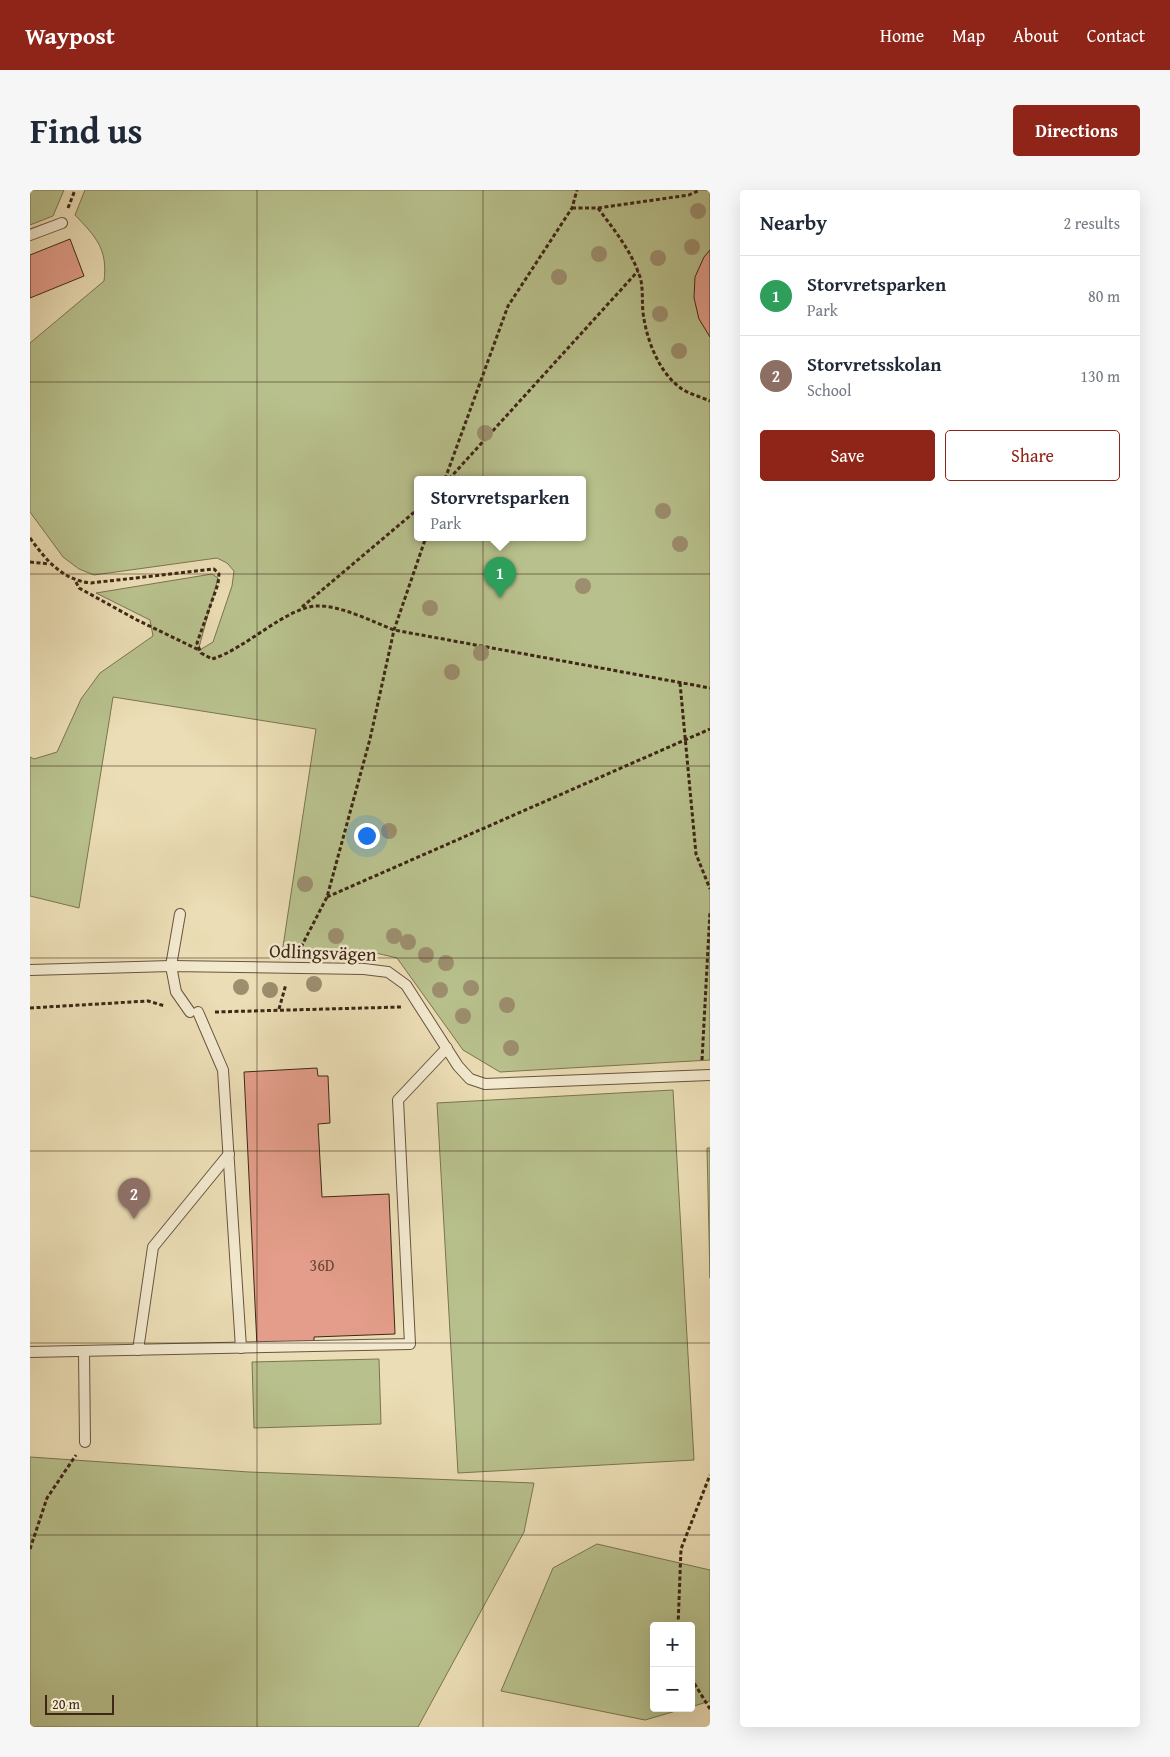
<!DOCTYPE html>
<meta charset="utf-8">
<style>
:root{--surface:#fff;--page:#f6f6f7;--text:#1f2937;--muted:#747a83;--line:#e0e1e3;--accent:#8f2418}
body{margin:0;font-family:"Gentium Book Plus",serif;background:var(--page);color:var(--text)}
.controls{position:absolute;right:15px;bottom:15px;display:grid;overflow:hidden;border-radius:5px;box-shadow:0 5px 20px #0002}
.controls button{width:45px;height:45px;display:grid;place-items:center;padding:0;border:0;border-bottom:1px solid var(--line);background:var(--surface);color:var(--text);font:25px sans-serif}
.scale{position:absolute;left:15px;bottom:12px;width:69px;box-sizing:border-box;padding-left:5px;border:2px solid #3e2716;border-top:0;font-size:14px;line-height:18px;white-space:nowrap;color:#3e2716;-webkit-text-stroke:4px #f2e9cf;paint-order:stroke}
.you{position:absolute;left:336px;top:645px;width:18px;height:18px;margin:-12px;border:4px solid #fff;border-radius:50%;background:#1a73e8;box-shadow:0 0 0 8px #1a73e833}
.badge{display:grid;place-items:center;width:32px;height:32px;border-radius:50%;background:var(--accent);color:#fff;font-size:16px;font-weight:700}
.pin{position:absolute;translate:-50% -41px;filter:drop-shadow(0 1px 2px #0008)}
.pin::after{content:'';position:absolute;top:26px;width:18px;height:15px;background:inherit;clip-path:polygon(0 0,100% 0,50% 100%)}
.popup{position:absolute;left:384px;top:286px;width:172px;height:65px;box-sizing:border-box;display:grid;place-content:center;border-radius:5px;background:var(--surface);filter:drop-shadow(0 1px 4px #0005);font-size:16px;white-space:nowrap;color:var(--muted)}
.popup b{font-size:19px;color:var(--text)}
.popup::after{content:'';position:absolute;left:50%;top:100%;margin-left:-10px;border:10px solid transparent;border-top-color:var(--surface)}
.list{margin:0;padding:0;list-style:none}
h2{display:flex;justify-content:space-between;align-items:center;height:65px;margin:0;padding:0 20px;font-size:21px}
h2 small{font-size:16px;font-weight:400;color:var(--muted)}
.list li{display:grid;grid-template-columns:32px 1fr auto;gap:15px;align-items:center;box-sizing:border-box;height:80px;padding:0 20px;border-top:1px solid var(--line)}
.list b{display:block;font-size:19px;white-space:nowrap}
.list p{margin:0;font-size:16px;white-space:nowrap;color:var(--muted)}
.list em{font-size:16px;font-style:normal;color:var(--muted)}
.actions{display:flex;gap:10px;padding:15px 20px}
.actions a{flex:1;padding:11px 0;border:1px solid var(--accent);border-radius:5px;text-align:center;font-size:18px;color:var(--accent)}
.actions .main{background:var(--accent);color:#fff}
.map{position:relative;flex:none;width:680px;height:1537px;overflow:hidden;border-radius:5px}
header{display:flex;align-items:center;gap:30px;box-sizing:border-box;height:70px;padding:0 25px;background:var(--accent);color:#fff}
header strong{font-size:24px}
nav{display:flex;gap:28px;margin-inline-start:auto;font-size:18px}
.intro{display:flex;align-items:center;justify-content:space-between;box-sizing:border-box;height:120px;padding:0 30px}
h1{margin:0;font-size:35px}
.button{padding:12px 22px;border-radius:5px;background:var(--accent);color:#fff;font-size:18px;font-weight:700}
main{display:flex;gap:30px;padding:0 30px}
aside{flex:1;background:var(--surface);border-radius:5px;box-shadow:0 5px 20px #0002}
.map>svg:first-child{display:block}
.green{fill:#b8c18d;stroke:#7b7452;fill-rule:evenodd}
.building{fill:#e39d8a;stroke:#3e2716}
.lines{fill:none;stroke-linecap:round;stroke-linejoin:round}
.service-casing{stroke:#69543e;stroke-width:12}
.path{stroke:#3e2716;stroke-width:3;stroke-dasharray:4 2.5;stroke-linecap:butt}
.service{stroke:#f2e9cf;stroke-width:10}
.tree{fill:#9c8e6e}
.grid{fill:none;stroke:#3e2716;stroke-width:1;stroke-opacity:0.55}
.labels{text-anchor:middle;stroke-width:5;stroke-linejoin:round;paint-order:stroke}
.number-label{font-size:16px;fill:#674433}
.street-label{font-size:19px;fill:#3e2716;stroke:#f2e9cf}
</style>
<header>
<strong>Waypost</strong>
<nav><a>Home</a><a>Map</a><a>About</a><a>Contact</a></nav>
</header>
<div class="intro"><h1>Find us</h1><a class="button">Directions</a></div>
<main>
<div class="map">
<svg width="680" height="1537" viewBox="0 0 680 1537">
<rect width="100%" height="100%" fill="#ebddb5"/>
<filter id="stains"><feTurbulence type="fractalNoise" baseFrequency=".004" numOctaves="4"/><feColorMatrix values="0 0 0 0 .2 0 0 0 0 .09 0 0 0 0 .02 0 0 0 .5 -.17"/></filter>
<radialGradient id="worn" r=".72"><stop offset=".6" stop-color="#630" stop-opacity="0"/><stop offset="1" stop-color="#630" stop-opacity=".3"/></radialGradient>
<!-- green -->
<g class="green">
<polygon points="0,0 34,0 23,26 0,35"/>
<path d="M55,0H680V870L470,882L433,860L367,768L333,760L252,763L286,539L83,507L49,718L0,706V567L4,569L27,562L51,509L70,483L123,446L120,430L66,403L182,384L188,388L168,461L183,452L202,396L204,381L197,373L187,368L64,385L49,379L33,367L0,322V153L74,91C78,59 66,47 45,25ZM388,289H552V347H388Z"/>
<polygon points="643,900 664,1270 428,1283 407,913"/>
<polygon points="677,958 680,958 680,1088"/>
<polygon points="349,1169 351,1234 224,1238 222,1172"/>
<polygon points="0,1267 219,1282 504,1293 494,1342 388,1537 0,1537"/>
<polygon points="567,1354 680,1380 680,1511 661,1517 661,1436 624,1436 624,1518 656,1518 615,1530 471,1501 523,1378"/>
</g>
<!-- building -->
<g class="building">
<polygon points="40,49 54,86 0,108 0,65"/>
<polygon points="680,60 680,147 669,129 664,108 665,87 674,67"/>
<polygon points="287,878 288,886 298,886 300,933 288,934 292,1007 359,1004 365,1144 284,1147 284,1154 227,1156 214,882"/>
</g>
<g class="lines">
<defs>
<g id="service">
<polyline points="0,45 32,33"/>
<polyline points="150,724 141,776 146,802 160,822"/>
<polyline points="0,780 141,776 334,779 358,782 376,795 428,876 440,889 455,894 680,885"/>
<polyline points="168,822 193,880 211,1158"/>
<polyline points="108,1160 123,1057 199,964"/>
<polyline points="0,1162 380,1154 368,910 417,858"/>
<polyline points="54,1162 55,1252"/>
</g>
</defs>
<!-- service casing -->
<use href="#service" class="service-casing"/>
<!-- path -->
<g class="path">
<polyline points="38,18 45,0"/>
<polyline points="542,18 568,18 659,5 670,0"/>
<path d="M568,18C584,40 601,60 610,87C614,100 611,115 614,129C618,153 630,184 652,199C660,204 671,207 680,211"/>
<polyline points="415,289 478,116 542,18 547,0"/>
<polyline points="419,289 608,81"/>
<path d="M0,348C16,370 32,390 61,393L184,379L189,384L188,394L167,453L171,463L182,469C216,459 257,416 288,416C309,415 344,432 364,440L680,498"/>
<polyline points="0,372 19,374"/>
<polyline points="46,392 49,398 107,430 169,460"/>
<polyline points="272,417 388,319"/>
<polyline points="650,493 666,664 680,699"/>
<polyline points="297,707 680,539"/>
<polyline points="268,763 297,707 340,549 364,440 396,347"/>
<polyline points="0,818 118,811 135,816"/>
<polyline points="249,819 256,794"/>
<polyline points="185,822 371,817"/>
<polyline points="672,870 680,721"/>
<polyline points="0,1359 17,1308 46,1265"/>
<polyline points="648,1436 651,1359 680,1285"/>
<polyline points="661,1488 680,1519"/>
</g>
<!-- service -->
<use href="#service" class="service"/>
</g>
<!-- trees -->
<g class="tree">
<circle cx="668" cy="21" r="8"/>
<circle cx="662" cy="57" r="8"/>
<circle cx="569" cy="64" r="8"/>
<circle cx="628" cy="68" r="8"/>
<circle cx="529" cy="87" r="8"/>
<circle cx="630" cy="124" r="8"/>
<circle cx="649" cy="161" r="8"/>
<circle cx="455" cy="243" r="8"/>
<circle cx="633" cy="321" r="8"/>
<circle cx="650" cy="354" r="8"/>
<circle cx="553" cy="396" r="8"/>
<circle cx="400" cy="418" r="8"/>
<circle cx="451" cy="463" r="8"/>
<circle cx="422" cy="482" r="8"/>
<circle cx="359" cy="641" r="8"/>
<circle cx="275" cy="694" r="8"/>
<circle cx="306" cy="746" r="8"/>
<circle cx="364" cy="746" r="8"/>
<circle cx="378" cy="752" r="8"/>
<circle cx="396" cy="765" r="8"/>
<circle cx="416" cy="773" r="8"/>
<circle cx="284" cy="794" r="8"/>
<circle cx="211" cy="797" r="8"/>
<circle cx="441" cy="798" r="8"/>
<circle cx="240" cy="800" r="8"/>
<circle cx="410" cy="800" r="8"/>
<circle cx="477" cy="815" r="8"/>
<circle cx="433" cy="826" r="8"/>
<circle cx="481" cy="858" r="8"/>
</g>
<!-- grid -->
<path class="grid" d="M227,0V1537M453,0V1537M0,192H680M0,384H680M0,576H680M0,768H680M0,961H680M0,1153H680M0,1345H680"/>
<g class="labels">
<!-- number labels -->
<g class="number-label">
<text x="292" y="1081">36D</text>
</g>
<!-- street labels -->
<g class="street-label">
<text transform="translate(293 762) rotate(2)" y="7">Odlingsvägen</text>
</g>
</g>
<rect width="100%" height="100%" filter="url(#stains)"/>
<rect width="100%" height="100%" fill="url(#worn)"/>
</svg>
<div class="controls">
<button>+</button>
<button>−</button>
</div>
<div class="scale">20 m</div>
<div class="you"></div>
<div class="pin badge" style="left:470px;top:408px;background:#2e9e5b">1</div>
<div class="popup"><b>Storvretsparken</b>Park</div>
<div class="pin badge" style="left:104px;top:1029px;background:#8d6e63">2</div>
</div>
<aside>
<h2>Nearby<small>2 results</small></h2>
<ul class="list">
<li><span class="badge" style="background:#2e9e5b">1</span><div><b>Storvretsparken</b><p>Park</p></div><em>80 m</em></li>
<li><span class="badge" style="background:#8d6e63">2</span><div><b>Storvretsskolan</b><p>School</p></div><em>130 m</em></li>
</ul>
<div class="actions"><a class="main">Save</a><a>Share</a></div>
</aside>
</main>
